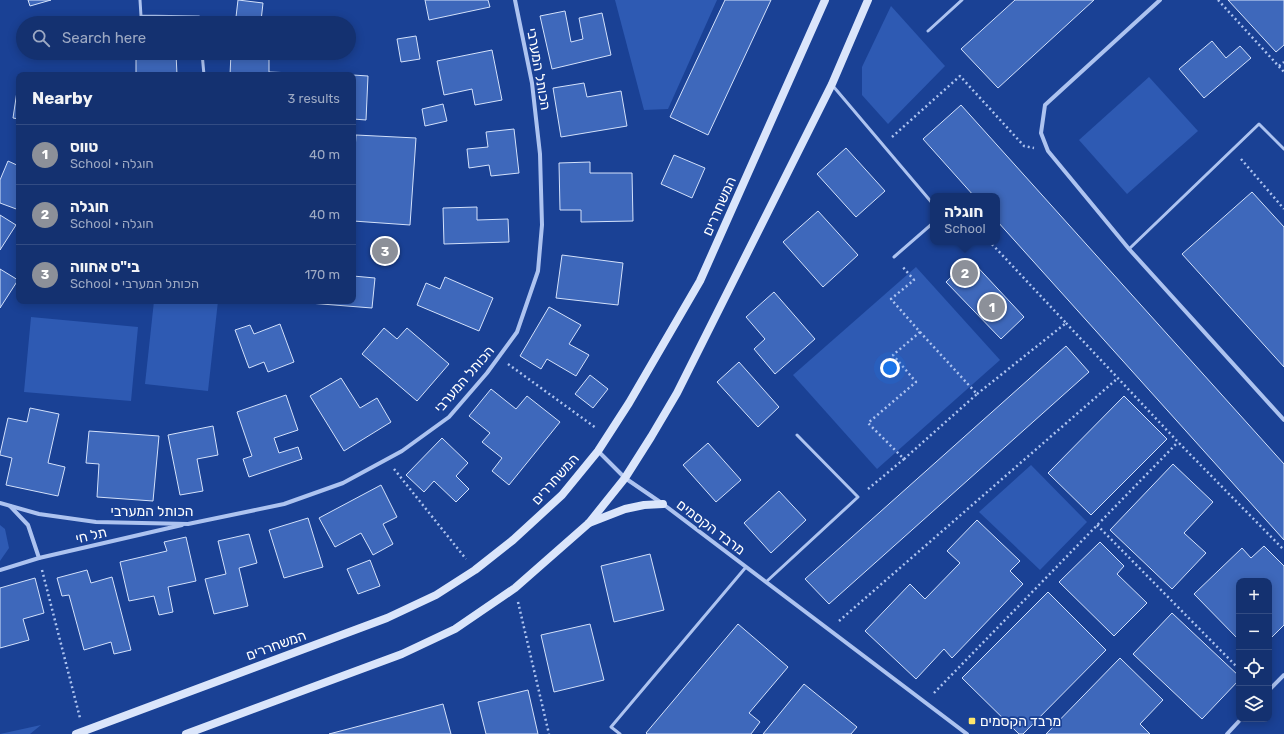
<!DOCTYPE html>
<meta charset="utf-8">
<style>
:root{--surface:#143170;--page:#1d3975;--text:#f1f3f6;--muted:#9da9c3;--line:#334c83;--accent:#8c9099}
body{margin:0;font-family:Rubik,Heebo,sans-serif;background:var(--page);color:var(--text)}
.controls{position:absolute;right:12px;bottom:12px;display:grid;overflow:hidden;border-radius:8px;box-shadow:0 2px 10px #0003}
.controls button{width:36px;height:36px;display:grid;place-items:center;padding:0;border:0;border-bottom:1px solid var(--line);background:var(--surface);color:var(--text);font:20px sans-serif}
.you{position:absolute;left:890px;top:368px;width:14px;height:14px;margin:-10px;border:3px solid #fff;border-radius:50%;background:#1a73e8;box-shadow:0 0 0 6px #1a73e833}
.badge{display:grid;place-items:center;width:26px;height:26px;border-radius:50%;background:var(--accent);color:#fff;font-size:13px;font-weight:700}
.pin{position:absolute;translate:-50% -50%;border:2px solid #fff;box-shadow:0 1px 4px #0006}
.popup{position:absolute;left:930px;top:193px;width:70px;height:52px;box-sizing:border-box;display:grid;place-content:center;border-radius:8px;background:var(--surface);filter:drop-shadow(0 1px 3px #0005);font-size:13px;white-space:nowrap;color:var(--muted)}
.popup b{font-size:15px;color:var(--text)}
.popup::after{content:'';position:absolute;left:50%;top:100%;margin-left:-8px;border:8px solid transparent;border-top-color:var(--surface)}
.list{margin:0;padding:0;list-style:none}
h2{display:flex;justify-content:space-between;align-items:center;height:52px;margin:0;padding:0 16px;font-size:17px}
h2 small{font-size:13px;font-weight:400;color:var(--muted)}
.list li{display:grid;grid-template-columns:26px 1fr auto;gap:12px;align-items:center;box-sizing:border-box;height:60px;padding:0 16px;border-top:1px solid var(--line)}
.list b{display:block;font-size:15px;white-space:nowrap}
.list p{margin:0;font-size:13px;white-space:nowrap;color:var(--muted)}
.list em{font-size:13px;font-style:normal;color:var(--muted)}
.icon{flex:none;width:22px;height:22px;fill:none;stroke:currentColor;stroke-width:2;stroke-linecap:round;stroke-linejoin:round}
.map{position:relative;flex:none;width:1284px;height:734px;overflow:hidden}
.search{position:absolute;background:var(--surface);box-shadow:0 2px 10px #0003;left:16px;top:16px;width:340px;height:44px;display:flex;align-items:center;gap:10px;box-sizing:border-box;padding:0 14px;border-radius:22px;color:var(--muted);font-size:15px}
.panel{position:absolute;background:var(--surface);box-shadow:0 2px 10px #0003;left:16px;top:72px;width:340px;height:232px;border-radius:8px}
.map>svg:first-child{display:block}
.green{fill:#2e5ab3}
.building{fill:#3e68bb;stroke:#d3e1fb}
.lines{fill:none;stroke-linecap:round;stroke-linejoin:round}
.path{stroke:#adc3f0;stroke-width:2.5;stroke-dasharray:2 3;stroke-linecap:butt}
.service{stroke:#adc3f0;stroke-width:3}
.minor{stroke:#adc3f0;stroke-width:4}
.secondary{stroke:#dae5fb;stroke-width:8}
.poi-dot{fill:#ffe66b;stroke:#1a4195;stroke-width:1.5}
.labels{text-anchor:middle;stroke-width:3.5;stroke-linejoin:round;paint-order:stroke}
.street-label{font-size:14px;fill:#fff;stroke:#1a4195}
.poi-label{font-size:14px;fill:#fff;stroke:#1a4195;text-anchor:start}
</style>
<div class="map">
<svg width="1284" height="734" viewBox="0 0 1284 734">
<rect width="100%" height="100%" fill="#1a4195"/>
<!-- green -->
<g class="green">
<polygon points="615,0 717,0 668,109 644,110"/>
<polygon points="891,6 945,66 888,124 862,95 862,67"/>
<polygon points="1149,77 1198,131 1127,194 1079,140"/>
<polygon points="916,267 1000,360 877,469 793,375"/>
<polygon points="154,301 218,301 208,391 145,384"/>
<polygon points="31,317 138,327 131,401 24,392"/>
<polygon points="1031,465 1087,522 1040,570 979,512"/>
<polygon points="0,525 5,529 9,548 0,561"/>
<polygon points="41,725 30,734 0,734"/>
</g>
<!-- building -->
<g class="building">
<polygon points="28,0 51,0 30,6"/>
<polygon points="238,0 263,3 261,21 236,17"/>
<polygon points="425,0 488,0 490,7 429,20"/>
<polygon points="725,0 771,0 708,135 670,117"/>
<polygon points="1015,0 1094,0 998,88 961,49"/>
<polygon points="1228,0 1284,0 1284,45 1276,52"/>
<polygon points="565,11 571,42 583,39 579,18 602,13 611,55 552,69 540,16"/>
<polygon points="416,36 420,59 401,62 397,39"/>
<polygon points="1212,41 1226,58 1240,46 1251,58 1204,98 1179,69"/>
<polygon points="492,50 502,100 475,105 472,89 444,95 437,61"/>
<polygon points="136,53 176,53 177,75 136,75"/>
<polygon points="231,53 269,53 269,72 343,75 230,75"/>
<polygon points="353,75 368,76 366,120 353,119"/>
<polygon points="19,78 19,119 13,118"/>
<polygon points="584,83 587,97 621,91 627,126 561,137 553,88"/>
<polygon points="443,104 447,121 425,126 422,109"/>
<polygon points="961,105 1284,464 1284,540 997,221 997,196 974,196 923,139"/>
<polygon points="514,129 519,173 491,176 489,165 469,168 467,149 488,147 486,132"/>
<polygon points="356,135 416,138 410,225 353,221 353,180"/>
<polygon points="846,148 885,191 856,217 817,174"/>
<polygon points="674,155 705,168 692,198 661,184"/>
<polygon points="8,161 19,166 19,210 0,203 0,180"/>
<polygon points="590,162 590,173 632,173 633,221 581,222 581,210 560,210 559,163"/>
<polygon points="1252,192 1284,227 1284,367 1182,254"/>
<polygon points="477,207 477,220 508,219 509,242 444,244 443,208"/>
<polygon points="818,211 858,255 823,287 783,242"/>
<polygon points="0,215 16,225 0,250"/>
<polygon points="562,255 623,263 618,305 556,298"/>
<polygon points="970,259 1024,317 1001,339 946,282"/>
<polygon points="0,269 18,280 0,308"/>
<polygon points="353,276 375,278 372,308 309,303 309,301 353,301"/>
<polygon points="445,277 493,298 479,331 417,305 426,283 440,289"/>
<polygon points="774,292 815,339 775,374 754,349 765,339 746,317"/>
<polygon points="549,307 581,325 569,344 589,355 576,376 547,359 541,369 520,356"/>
<polygon points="280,324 294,362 268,372 264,362 249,368 235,330 250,325 254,334"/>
<polygon points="384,328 397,339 407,328 449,364 417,401 362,354"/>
<polygon points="1066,346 1089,372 829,604 805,579"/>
<polygon points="739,362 779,407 758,427 717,382"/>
<polygon points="590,375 608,389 593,408 575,394"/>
<polygon points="341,378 360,408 377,398 391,422 344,451 310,396"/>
<polygon points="491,389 516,409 527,396 560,422 509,485 492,471 502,458 482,442 490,433 469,416"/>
<polygon points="286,395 298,430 274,438 279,453 298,447 302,459 249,477 243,459 252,456 237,412"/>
<polygon points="1124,396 1167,439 1091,515 1048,473"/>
<polygon points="30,408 59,414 48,463 65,467 58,496 6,485 12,458 0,455 0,454 8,418 27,422"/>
<polygon points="213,426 218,455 197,459 203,491 180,495 168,435"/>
<polygon points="89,431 159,436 153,501 97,497 99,464 86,463"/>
<polygon points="442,438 468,463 456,476 469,489 456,502 434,481 424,492 406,475"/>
<polygon points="708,443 741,480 716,502 683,465"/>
<polygon points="1173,464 1213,502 1184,533 1206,553 1172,589 1110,530"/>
<polygon points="381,485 397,517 383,524 393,544 373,555 361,533 335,547 319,518"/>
<polygon points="779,491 806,520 771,553 744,523"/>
<polygon points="308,518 323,567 284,578 269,530"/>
<polygon points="977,520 1020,561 1010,571 1023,584 952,658 944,649 916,679 865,631 910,584 925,599 960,563 947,551"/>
<polygon points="249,534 257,563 239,568 248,606 214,614 205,579 226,574 218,541"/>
<polygon points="186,537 196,581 168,587 173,612 159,615 154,596 129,601 120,562 167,551 164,542"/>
<polygon points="1100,542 1124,566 1117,574 1147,603 1114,636 1059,582"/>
<polygon points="1264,546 1284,566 1284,625 1269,640 1269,581 1239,581 1239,640 1194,594 1242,548 1251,558"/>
<polygon points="650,554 664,610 614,622 601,566"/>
<polygon points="370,560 380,586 358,594 347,569"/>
<polygon points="87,570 91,583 112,577 131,650 114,654 111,642 84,650 69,595 62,596 57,578"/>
<polygon points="35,578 44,613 23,619 29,640 0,648 0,588"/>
<polygon points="1048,592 1106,650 1023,734 1019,734 962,678"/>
<polygon points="1172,613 1239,676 1239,680 1202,719 1133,654"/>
<polygon points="590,624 604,680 554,692 541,635"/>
<polygon points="738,624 788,667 749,713 760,722 751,734 647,734 646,733"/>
<polygon points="1120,658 1163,700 1140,724 1150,734 1046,734"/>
<polygon points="804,684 857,727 851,734 763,734"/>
<polygon points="528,690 538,734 486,734 478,702"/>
<polygon points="443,704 451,734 329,734"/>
</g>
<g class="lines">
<!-- path -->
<g class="path">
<polyline points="1218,0 1284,72"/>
<polyline points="1279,66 1284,62"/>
<polyline points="892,137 960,76 1024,146 1034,148"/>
<polyline points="1241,159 1284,209"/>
<polyline points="1066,323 1178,442 1284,550"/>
<polyline points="508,364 596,428"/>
<polyline points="977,394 1066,323 990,242"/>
<polyline points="904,459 977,394 920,332"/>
<polyline points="394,469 466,559"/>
<polyline points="868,489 904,459 868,423 916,382 893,355 920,332 891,299 914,280 902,266"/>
<polyline points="1097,525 1239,669"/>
<polyline points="42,570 80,718"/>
<polyline points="518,602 549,734"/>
<polyline points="839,621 1118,378"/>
<polyline points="934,693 1178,442"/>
</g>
<!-- service -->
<g class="service">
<polyline points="140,0 141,16 199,17 199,23"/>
<polyline points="928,31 962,0"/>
<polyline points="202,53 204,75"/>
<polyline points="833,86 933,204"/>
<polyline points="1129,249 1259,124 1284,149"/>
<polyline points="894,257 933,223"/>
<polyline points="766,582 858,497 797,435"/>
<polyline points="620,734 611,727 746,567"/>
</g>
<!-- minor -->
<g class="minor">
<polyline points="1160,0 1045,105 1041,133 1048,151 1129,249 1284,420"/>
<polyline points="598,451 625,478 663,504 967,734"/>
<polyline points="0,503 39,514 96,522 188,524 284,504 343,483 402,451 449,417 487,373 517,332 538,271 542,225 540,154 532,83 515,0"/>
<polyline points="10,506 28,525 39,558"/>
<polyline points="0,570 39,558 182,525"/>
<polyline points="1269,690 1284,675"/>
<polyline points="1227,734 1241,719"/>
</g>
<!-- secondary -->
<g class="secondary">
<polyline points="589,523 625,509 644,505 663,504"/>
<polyline points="76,734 387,618 436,595 475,570 513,540 562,495 598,451 629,403 700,281 825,0"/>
<polyline points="186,734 402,654 455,629 515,588 589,523 625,478 651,437 677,393 832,84 868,0"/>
</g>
</g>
<!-- markers -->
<rect class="poi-dot" x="968" y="717" width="8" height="8" rx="2"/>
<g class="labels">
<!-- street labels -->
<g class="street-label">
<text transform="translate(539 69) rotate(80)" y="5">הכותל המערבי</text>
<text transform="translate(719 206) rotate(-66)" y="5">המשחררים</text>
<text transform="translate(464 379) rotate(-49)" y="5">הכותל המערבי</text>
<text transform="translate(555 479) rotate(-48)" y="5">המשחררים</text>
<text x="152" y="516">הכותל המערבי</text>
<text transform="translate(711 527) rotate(37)" y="5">מרבד הקסמים</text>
<text transform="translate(91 535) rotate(-13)" y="5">תל חי</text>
<text transform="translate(276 645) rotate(-20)" y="5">המשחררים</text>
</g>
<!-- poi labels -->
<g class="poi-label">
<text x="980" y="726">מרבד הקסמים</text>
</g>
</g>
</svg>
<div class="controls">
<button>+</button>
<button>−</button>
<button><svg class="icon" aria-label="locate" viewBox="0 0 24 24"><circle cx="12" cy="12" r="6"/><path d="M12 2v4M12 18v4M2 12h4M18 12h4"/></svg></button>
<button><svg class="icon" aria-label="layers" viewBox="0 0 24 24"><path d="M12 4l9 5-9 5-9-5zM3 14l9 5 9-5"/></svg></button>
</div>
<div class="you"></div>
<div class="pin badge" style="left:992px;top:307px">1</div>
<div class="pin badge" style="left:965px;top:273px">2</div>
<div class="popup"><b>חוגלה</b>School</div>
<div class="pin badge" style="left:385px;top:251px">3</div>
<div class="search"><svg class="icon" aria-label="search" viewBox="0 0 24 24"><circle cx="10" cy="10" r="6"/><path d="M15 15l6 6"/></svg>Search here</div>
<section class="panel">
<h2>Nearby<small>3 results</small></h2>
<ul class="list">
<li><span class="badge">1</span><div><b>טווס</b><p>School · חוגלה</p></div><em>40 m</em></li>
<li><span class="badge">2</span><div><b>חוגלה</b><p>School · חוגלה</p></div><em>40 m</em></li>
<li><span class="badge">3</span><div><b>בי&quot;ס אחווה</b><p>School · הכותל המערבי</p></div><em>170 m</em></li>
</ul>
</section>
</div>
